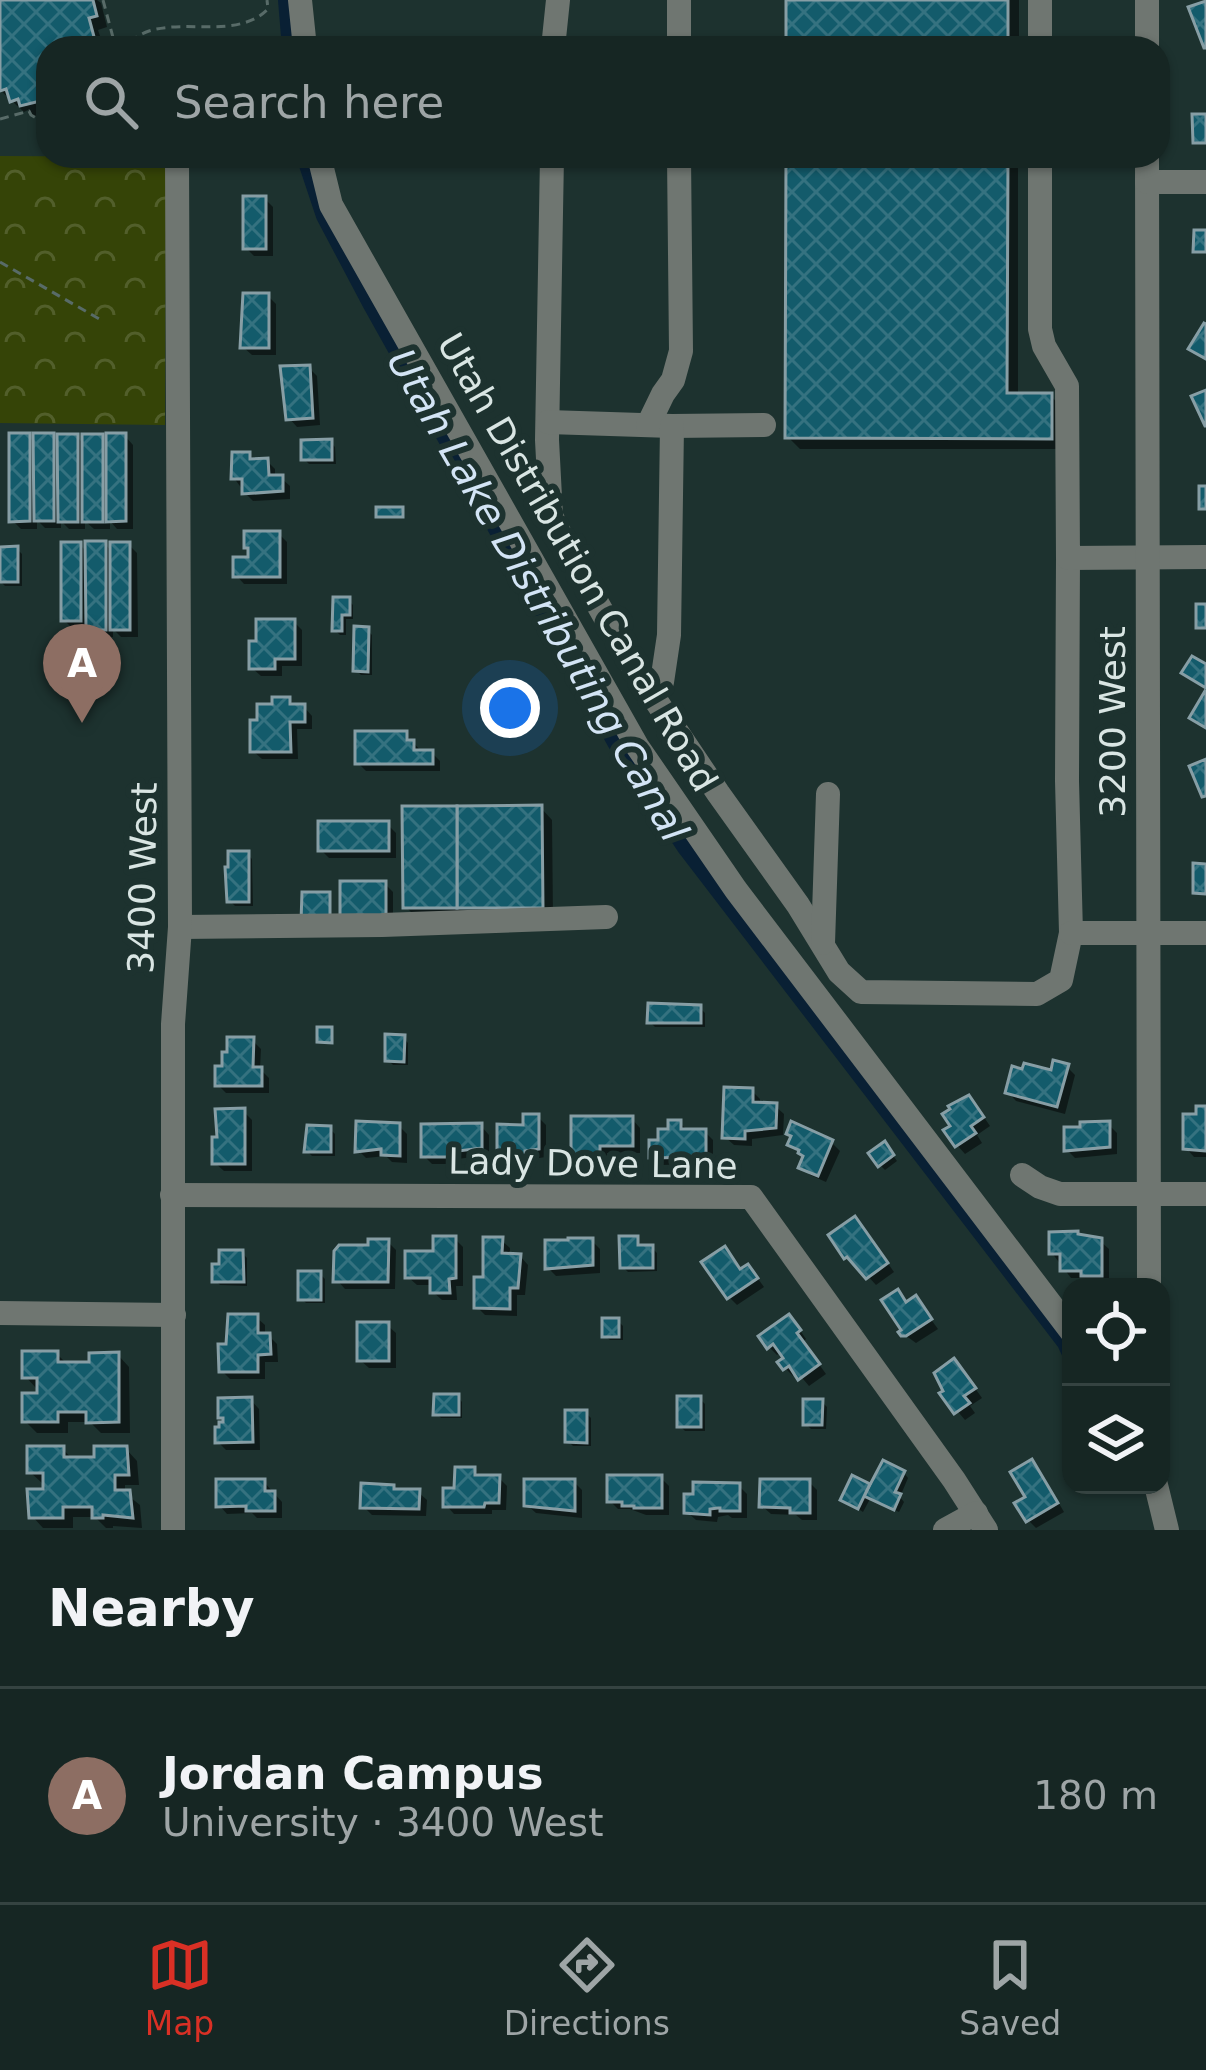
<!DOCTYPE html>
<meta charset="utf-8">
<style>
:root{--surface:#162623;--page:#1f2e2b;--text:#f1f3f6;--muted:#9ea5a6;--line:#354341;--accent:#d93025}
body{margin:0;font-family:"DejaVu Sans",sans-serif;background:var(--page);color:var(--text)}
.controls{position:absolute;right:36px;bottom:36px;display:grid;overflow:hidden;border-radius:24px;box-shadow:0 3px 9px #0004}
.controls button{width:108px;height:108px;display:grid;place-items:center;padding:0;border:0;border-bottom:3px solid var(--line);background:var(--surface);color:var(--text);font:60px sans-serif}
.you{position:absolute;left:510px;top:708px;width:42px;height:42px;margin:-30px;border:9px solid #fff;border-radius:50%;background:#1a73e8;box-shadow:0 0 0 18px #1a73e833}
.badge{display:grid;place-items:center;width:78px;height:78px;border-radius:50%;background:var(--accent);color:#fff;font-size:39px;font-weight:700}
.pin{position:absolute;translate:-50% -99px;filter:drop-shadow(0 3px 6px #0008)}
.pin::after{content:'';position:absolute;top:63px;width:42px;height:36px;background:inherit;clip-path:polygon(0 0,100% 0,50% 100%)}
.list{margin:0;padding:0;list-style:none}
h2{display:flex;justify-content:space-between;align-items:center;height:156px;margin:0;padding:0 48px;font-size:51px}
h2 small{font-size:39px;font-weight:400;color:var(--muted)}
.list li{display:grid;grid-template-columns:78px 1fr auto;gap:36px;align-items:center;box-sizing:border-box;height:216px;padding:0 48px;border-top:3px solid var(--line)}
.list b{display:block;font-size:45px;white-space:nowrap}
.list p{margin:0;font-size:39px;white-space:nowrap;color:var(--muted)}
.list em{font-size:39px;font-style:normal;color:var(--muted)}
.icon{flex:none;width:66px;height:66px;fill:none;stroke:currentColor;stroke-width:2;stroke-linecap:round;stroke-linejoin:round}
.map{position:relative;flex:none;width:1206px;height:1530px;overflow:hidden}
.search{position:absolute;background:var(--surface);box-shadow:0 3px 9px #0004;left:36px;right:36px;top:36px;height:132px;display:flex;align-items:center;gap:30px;box-sizing:border-box;padding:0 42px;border-radius:36px;color:var(--muted);font-size:45px}
.sheet{height:372px;background:var(--surface)}
nav{display:flex;justify-content:space-around;align-items:center;box-sizing:border-box;height:168px;border-top:3px solid var(--line);background:var(--surface);font-size:33px;color:var(--muted)}
nav a{display:grid;justify-items:center;gap:6px}
nav .on{color:var(--accent)}
.map>svg:first-child{display:block}
.park{fill:url(#park-crowns)}
.shadow{fill:#0007}
.lines{fill:none;stroke-linecap:round;stroke-linejoin:round}
.canal{stroke:#092034;stroke-width:16}
.building{fill:url(#building-cross-hatch);stroke:#879ea5;stroke-width:3}
.path{stroke:#586b68;stroke-width:3;stroke-dasharray:9 6;stroke-linecap:butt}
.minor{stroke:#6f7671;stroke-width:24}
.labels{text-anchor:middle;stroke-width:12;stroke-linejoin:round;paint-order:stroke}
.street-label{font-size:36px;fill:#d9e5e3;stroke:#1d322f}
.water-label{font-size:39px;font-style:italic;fill:#d3e4f5;stroke:#1d322f}
</style>
<div class="map">
<svg width="1206" height="1530" viewBox="0 0 1206 1530">
<defs>
<pattern id="park-crowns" width="20" height="18" patternUnits="userSpaceOnUse" patternTransform="scale(3)"><rect width="20" height="18" fill="#354407"/><path d="M2 6a3 3 0 1 1 6 0M12 15a3 3 0 1 1 6 0" fill="none" stroke="#525f2b"/></pattern>
<pattern id="building-cross-hatch" width="8" height="8" patternUnits="userSpaceOnUse" patternTransform="scale(3)"><rect width="8" height="8" fill="#135b6b"/><path d="M0 0l8 8M0 8l8-8" fill="none" stroke="#357280"/></pattern>
</defs>
<rect width="100%" height="100%" fill="#1d322f"/>
<!-- park -->
<polygon class="park" points="0,156 166,157 165,425 0,423"/>
<!-- shadow -->
<g class="shadow">
<polygon points="0,0 97,0 101,3 107,27 98,30 104,48 48,48 48,113 34,116 28,110 24,112 0,90"/>
<rect x="789" y="0" width="230" height="48"/>
<polygon points="789,156 1018,156 1018,396 1051,396 1062,408 1062,449 800,449 788,437"/>
<polygon points="265,199 273,207 273,256 254,256 246,248"/>
<polygon points="268,296 276,304 276,355 252,355 243,347"/>
<polygon points="309,368 317,376 320,425 297,427 289,418"/>
<polygon points="28,436 36,444 53,436 60,444 77,437 85,445 101,437 109,444 125,436 133,445 133,529 117,529 110,521 110,529 94,529 85,521 85,529 69,529 61,521 61,528 45,528 37,520 37,529 21,529 12,520"/>
<polygon points="330,442 335,447 336,464 309,464 304,459"/>
<polygon points="249,455 256,461 267,461 275,469 275,478 281,478 290,486 290,499 253,501 245,493 234,478"/>
<polygon points="279,534 287,542 287,584 244,584 236,575"/>
<polygon points="105,544 113,553 129,545 137,553 138,637 121,637 113,629 113,637 97,637 88,628 72,628 64,620 80,545 88,553"/>
<polygon points="17,549 22,554 22,586 5,586 0,581"/>
<polygon points="348,600 353,605 353,619 346,619 346,635 340,635 335,630"/>
<polygon points="294,622 302,630 302,666 282,666 282,676 261,676 252,668"/>
<polygon points="367,630 372,635 372,675 361,675 356,670"/>
<polygon points="289,700 297,707 304,707 312,716 312,729 297,729 298,759 262,759 253,751 275,707"/>
<polygon points="405,734 423,753 432,753 440,761 440,771 366,771 358,763"/>
<polygon points="541,808 552,820 553,918 417,918 406,907"/>
<polygon points="387,824 396,833 396,858 329,858 321,850"/>
<polygon points="247,854 252,859 253,906 235,906 230,901"/>
<polygon points="385,884 393,892 393,923 351,923"/>
<polygon points="700,1008 705,1013 705,1027 655,1027 650,1022"/>
<polygon points="403,1038 408,1043 408,1065 393,1065 388,1060"/>
<polygon points="252,1040 261,1049 260,1069 269,1078 269,1093 226,1093 218,1085 225,1069"/>
<polygon points="1067,1067 1075,1075 1065,1114 1016,1101 1008,1092"/>
<polygon points="752,1091 760,1099 760,1106 775,1106 784,1114 783,1135 752,1139 752,1146 734,1145 725,1137"/>
<polygon points="977,1107 990,1126 977,1135 982,1143 965,1154 957,1145"/>
<polygon points="1206,1109 1206,1157 1194,1157 1186,1148 1199,1117"/>
<polygon points="243,1111 252,1120 252,1171 224,1171 215,1163"/>
<polygon points="538,1117 546,1125 546,1157 532,1159 532,1165 508,1165 500,1156"/>
<polygon points="632,1119 640,1128 640,1153 607,1153 607,1165 582,1165 574,1156"/>
<polygon points="680,1123 689,1132 705,1132 713,1140 713,1164 660,1165 652,1157 661,1143"/>
<polygon points="1108,1124 1117,1133 1117,1154 1075,1158 1067,1150"/>
<polygon points="399,1126 407,1134 407,1163 392,1162 386,1156 366,1158 358,1150"/>
<polygon points="481,1126 489,1135 489,1155 457,1159 457,1164 432,1164 424,1156"/>
<polygon points="330,1129 335,1134 335,1156 312,1156 307,1151"/>
<polygon points="832,1143 840,1151 826,1182 810,1175 802,1167 806,1158 791,1145"/>
<polygon points="889,1150 897,1161 885,1170 880,1165"/>
<polygon points="863,1228 894,1272 876,1285 857,1264"/>
<polygon points="455,1239 463,1247 463,1286 456,1286 457,1300 442,1300 433,1292 433,1285 417,1285 408,1277"/>
<polygon points="637,1239 642,1248 652,1248 657,1253 657,1271 628,1272 623,1267"/>
<polygon points="501,1240 510,1248 510,1256 520,1256 528,1265 525,1295 517,1295 517,1316 485,1315 477,1307"/>
<polygon points="592,1241 600,1249 600,1273 556,1276 548,1268"/>
<polygon points="1100,1241 1109,1249 1109,1283 1092,1283 1087,1278 1071,1278 1052,1253"/>
<polygon points="388,1242 396,1250 395,1289 345,1289 337,1280 371,1249"/>
<polygon points="242,1253 247,1258 247,1286 220,1285 215,1280"/>
<polygon points="742,1272 756,1276 764,1287 737,1305 729,1297"/>
<polygon points="320,1274 325,1279 325,1303 306,1303 301,1298"/>
<polygon points="916,1299 938,1329 916,1343 902,1333 907,1304"/>
<polygon points="256,1317 265,1325 265,1336 269,1336 277,1344 278,1362 265,1362 265,1379 230,1379 222,1371 229,1347"/>
<polygon points="618,1321 623,1326 623,1340 610,1340 605,1336"/>
<polygon points="387,1325 396,1333 396,1368 369,1368 360,1360"/>
<polygon points="797,1326 806,1339 803,1342 826,1374 809,1386 798,1373 793,1376 785,1368 782,1351 777,1355 769,1347"/>
<polygon points="57,1354 68,1365 92,1365 118,1355 129,1367 130,1433 101,1433 90,1422 68,1422 68,1433 37,1433 25,1421 40,1396 40,1388 36,1388 25,1376"/>
<polygon points="962,1370 982,1398 970,1406 975,1413 965,1420 943,1394"/>
<polygon points="458,1397 462,1402 462,1418 441,1418 436,1413"/>
<polygon points="700,1399 705,1404 705,1431 685,1431 680,1426"/>
<polygon points="251,1400 259,1409 260,1450 226,1450 218,1442 225,1420 221,1416"/>
<polygon points="822,1402 827,1407 826,1429 811,1429 806,1424"/>
<polygon points="586,1413 591,1418 591,1446 573,1446 568,1441"/>
<polygon points="63,1449 73,1460 97,1460 126,1449 137,1461 139,1485 125,1485 125,1493 140,1505 142,1528 113,1526 113,1528 106,1528 95,1517 73,1517 73,1528 43,1528 32,1516 46,1492 46,1483 42,1483 30,1472"/>
<polygon points="1032,1463 1040,1471 1064,1512 1036,1528 1028,1520"/>
<polygon points="474,1470 482,1478 499,1478 507,1486 506,1510 492,1510 492,1514 454,1514 446,1505"/>
<polygon points="904,1473 908,1478 900,1497 904,1502 899,1512 870,1499 863,1512 844,1500 853,1479 871,1488"/>
<polygon points="661,1478 669,1486 669,1515 646,1515 630,1509 618,1509 610,1501"/>
<polygon points="264,1482 282,1502 282,1518 257,1518 252,1513 227,1514 219,1505"/>
<polygon points="574,1482 582,1490 582,1518 536,1513 527,1505"/>
<polygon points="809,1482 817,1490 817,1520 802,1520 796,1515 771,1514 762,1506"/>
<polygon points="739,1486 747,1494 747,1518 732,1518 728,1515 718,1517 717,1522 696,1520 687,1512"/>
<polygon points="393,1488 397,1492 418,1492 427,1500 426,1516 372,1515 363,1506"/>
</g>
<g class="lines">
<!-- canal -->
<g class="canal">
<polyline points="286,0 290,48"/>
<polyline points="304,156 324,216 370,303 616,744 686,849 1065,1343 1071,1356"/>
</g>
</g>
<!-- building -->
<g class="building">
<polygon points="0,0 93,0 97,16 89,18 97,48 48,48 48,110 43,112 40,101 20,106 18,99 10,102 6,89 0,91"/>
<rect x="786" y="0" width="222" height="48"/>
<polygon points="1206,1 1206,48 1204,48 1188,7"/>
<polygon points="1192,114 1206,114 1206,143 1193,143"/>
<polygon points="786,156 1008,156 1007,393 1052,393 1052,439 785,438"/>
<rect x="243" y="196" width="23" height="53"/>
<polygon points="1194,230 1206,230 1206,252 1193,252"/>
<polygon points="243,293 269,293 269,348 240,348"/>
<polygon points="1204,323 1206,324 1206,359 1188,349"/>
<polygon points="310,365 313,418 286,420 280,366"/>
<polygon points="1206,390 1206,426 1205,426 1191,396"/>
<polygon points="9,433 30,433 30,521 9,522"/>
<polygon points="33,433 54,433 54,521 34,521"/>
<polygon points="106,433 126,433 126,521 106,522"/>
<polygon points="57,434 78,434 78,522 58,522"/>
<rect x="82" y="434" width="21" height="88"/>
<polygon points="332,439 332,460 301,460 301,440"/>
<polygon points="232,452 250,452 250,459 268,458 269,475 283,475 283,491 242,494 242,479 231,479"/>
<rect x="1199" y="486" width="7" height="23"/>
<rect x="376" y="507" width="27" height="10"/>
<polygon points="244,531 280,531 280,577 233,577 233,557 248,557 248,548 244,548"/>
<polygon points="85,541 106,541 106,630 86,630"/>
<rect x="61" y="542" width="20" height="79"/>
<rect x="110" y="542" width="20" height="88"/>
<polygon points="18,546 18,582 0,582 0,547"/>
<polygon points="333,597 350,597 350,615 342,615 342,631 332,631"/>
<rect x="1196" y="604" width="10" height="24"/>
<polygon points="256,619 295,619 295,659 275,659 275,669 249,669 249,641 256,641"/>
<polygon points="354,626 369,627 368,672 353,671"/>
<polygon points="1192,656 1206,664 1206,688 1181,673"/>
<polygon points="1205,691 1206,692 1206,728 1189,718"/>
<polygon points="272,697 290,697 290,704 305,704 305,722 290,722 291,752 250,752 250,720 257,720 257,704 272,704"/>
<polygon points="355,731 407,731 407,740 414,740 414,750 433,750 433,764 355,764"/>
<polygon points="1206,759 1206,796 1202,797 1189,766"/>
<polygon points="542,805 543,908 457,908 457,806"/>
<polygon points="402,806 457,806 457,908 403,908"/>
<rect x="318" y="821" width="71" height="30"/>
<polygon points="228,851 249,851 249,902 227,902 225,867 228,867"/>
<polygon points="1193,863 1206,864 1206,894 1193,893"/>
<rect x="340" y="881" width="46" height="35"/>
<polygon points="302,892 330,892 330,922 301,922"/>
<polygon points="648,1003 701,1005 701,1023 647,1023"/>
<polygon points="317,1027 332,1027 332,1043 317,1042"/>
<polygon points="385,1034 405,1035 404,1062 385,1061"/>
<polygon points="227,1037 254,1037 253,1067 262,1067 262,1086 215,1086 215,1066 222,1066 222,1052 227,1052"/>
<polygon points="1053,1060 1069,1064 1057,1107 1005,1093 1012,1066 1022,1069 1024,1063 1051,1070"/>
<polygon points="724,1087 753,1088 753,1102 777,1103 776,1128 745,1131 745,1139 722,1138"/>
<polygon points="969,1095 984,1117 971,1126 976,1133 955,1147 943,1130 950,1126 942,1114 950,1109 948,1106"/>
<polygon points="1196,1106 1206,1106 1206,1151 1183,1149 1183,1114 1196,1114"/>
<polygon points="245,1108 245,1164 212,1164 212,1137 217,1137 215,1109"/>
<polygon points="523,1114 539,1114 539,1149 525,1151 525,1157 497,1157 497,1124 523,1125"/>
<polygon points="571,1116 633,1116 633,1146 600,1146 600,1158 571,1158"/>
<polygon points="668,1120 681,1120 681,1129 706,1129 706,1157 649,1158 649,1140 658,1140 658,1129 668,1129"/>
<polygon points="356,1121 400,1123 400,1156 381,1155 381,1149 355,1152"/>
<polygon points="791,1121 833,1140 818,1176 798,1168 803,1156 798,1153 799,1150 787,1145 791,1136 786,1134"/>
<polygon points="1110,1121 1110,1147 1064,1151 1064,1127 1080,1127 1080,1122"/>
<polygon points="482,1123 482,1148 450,1152 450,1157 421,1157 421,1124"/>
<polygon points="307,1125 331,1126 331,1152 304,1152"/>
<polygon points="885,1141 894,1155 878,1167 868,1153"/>
<polygon points="855,1216 888,1263 866,1279 847,1257 844,1259 828,1235"/>
<polygon points="1078,1231 1078,1234 1102,1238 1102,1276 1081,1276 1081,1271 1060,1271 1060,1254 1049,1254 1049,1232"/>
<polygon points="433,1236 456,1236 456,1278 449,1279 450,1293 430,1293 430,1278 405,1278 405,1251 433,1251"/>
<polygon points="619,1236 638,1236 638,1245 653,1245 653,1268 620,1268"/>
<polygon points="483,1237 503,1237 502,1253 521,1254 518,1288 510,1288 510,1309 474,1308 474,1277 483,1277"/>
<polygon points="568,1238 593,1238 593,1265 545,1269 545,1240 568,1240"/>
<polygon points="368,1239 389,1239 388,1282 333,1282 334,1251 339,1245 368,1245"/>
<polygon points="725,1246 740,1269 748,1264 758,1278 727,1299 701,1262"/>
<polygon points="219,1250 243,1250 244,1282 212,1282 212,1264 219,1264"/>
<rect x="298" y="1271" width="23" height="29"/>
<polygon points="898,1289 906,1302 916,1295 932,1319 906,1336 901,1336 898,1332 901,1330 881,1300"/>
<polygon points="228,1314 258,1314 258,1333 270,1333 271,1354 258,1355 258,1372 219,1372 218,1344 226,1344"/>
<polygon points="789,1314 801,1330 797,1333 820,1364 798,1380 789,1366 783,1370 777,1362 783,1358 773,1344 767,1349 758,1336"/>
<rect x="602" y="1318" width="17" height="19"/>
<rect x="357" y="1322" width="32" height="39"/>
<polygon points="22,1351 58,1351 58,1362 89,1362 89,1353 119,1352 119,1422 86,1423 86,1412 58,1412 58,1422 22,1422 22,1393 37,1393 37,1378 22,1378"/>
<polygon points="954,1358 976,1388 964,1396 970,1403 954,1414 939,1393 943,1391 934,1373"/>
<polygon points="434,1394 459,1394 459,1415 433,1415"/>
<rect x="677" y="1396" width="24" height="31"/>
<polygon points="252,1397 253,1442 215,1443 215,1427 219,1427 219,1422 223,1422 223,1418 218,1418 218,1398"/>
<polygon points="803,1399 823,1399 822,1425 803,1425"/>
<polygon points="565,1410 587,1410 587,1443 565,1442"/>
<polygon points="27,1446 64,1446 64,1457 94,1457 94,1446 127,1446 129,1475 115,1475 115,1490 130,1490 133,1518 103,1515 103,1518 92,1518 92,1507 63,1507 63,1518 29,1518 27,1489 43,1489 43,1473 27,1473"/>
<polygon points="1032,1459 1058,1503 1026,1522 1014,1503 1025,1497 1010,1472"/>
<polygon points="883,1460 905,1471 895,1492 901,1494 894,1510 864,1496"/>
<polygon points="455,1467 475,1467 475,1475 500,1475 499,1503 485,1503 484,1507 443,1507 443,1488 454,1488"/>
<polygon points="607,1475 662,1475 662,1508 634,1508 634,1506 622,1506 622,1502 607,1502"/>
<polygon points="852,1475 870,1484 858,1509 840,1500"/>
<polygon points="216,1479 265,1479 265,1491 275,1491 275,1511 246,1511 246,1506 216,1507"/>
<polygon points="524,1479 575,1479 575,1511 524,1506"/>
<polygon points="760,1479 810,1479 810,1513 790,1513 790,1508 759,1507"/>
<polygon points="693,1482 740,1483 740,1511 720,1511 720,1508 718,1508 710,1509 710,1515 684,1513 684,1494 693,1494"/>
<polygon points="361,1483 394,1485 394,1489 420,1489 419,1509 360,1508"/>
</g>
<g class="lines">
<!-- path -->
<g class="path">
<polyline points="103,0 115,45"/>
<path d="M116,48C129,45 136,35 149,31C187,19 238,39 268,9L267,0"/>
<polyline points="0,119 29,111 31,115 43,122 48,121"/>
<polyline points="0,262 101,320"/>
</g>
<!-- minor -->
<g class="minor">
<polyline points="300,0 305,48"/>
<polyline points="679,0 679,48"/>
<polyline points="1040,0 1040,48"/>
<polyline points="1147,0 1147,48"/>
<polyline points="553,48 558,0"/>
<polyline points="319,156 331,205 637,746 736,890 1071,1331"/>
<polyline points="552,156 547,440 551,516 580,573 634,668 718,793 798,905 839,972 861,992 1037,994 1061,980 1071,933 1067,781 1068,558"/>
<polyline points="1040,156 1040,329 1044,346 1067,386 1068,558 1206,557"/>
<polyline points="1147,156 1149,1287"/>
<polyline points="1147,182 1206,182"/>
<polyline points="548,422 672,426 764,425"/>
<polyline points="648,425 663,394 673,380 681,351 679,156"/>
<polyline points="652,695 662,682 669,635 672,426"/>
<polyline points="180,927 382,925 606,917"/>
<polyline points="1071,933 1206,933"/>
<polyline points="823,943 828,794"/>
<polyline points="1022,1175 1040,1187 1060,1194 1206,1194"/>
<polyline points="172,1195 751,1197 954,1480 986,1530"/>
<polyline points="0,1313 174,1315"/>
<polyline points="1156,1485 1167,1530"/>
<polyline points="173,1530 173,1024 180,927 177,156"/>
<polyline points="945,1530 976,1513"/>
</g>
</g>
<g class="labels">
<!-- street labels -->
<g class="street-label">
<text transform="translate(578 562) rotate(60)" y="13">Utah Distribution Canal Road</text>
<text transform="translate(1112 722) rotate(-90)" y="13">3200 West</text>
<text transform="translate(142 878) rotate(-89)" y="13">3400 West</text>
<text transform="translate(593 1163) rotate(1)" y="13">Lady Dove Lane</text>
</g>
<!-- water labels -->
<g class="water-label">
<text transform="translate(538 595) rotate(60)" y="14">Utah Lake Distributing Canal</text>
</g>
</g>
</svg>
<div class="controls">
<button><svg class="icon" aria-label="locate" viewBox="0 0 24 24"><circle cx="12" cy="12" r="6"/><path d="M12 2v4M12 18v4M2 12h4M18 12h4"/></svg></button>
<button><svg class="icon" aria-label="layers" viewBox="0 0 24 24"><path d="M12 4l9 5-9 5-9-5zM3 14l9 5 9-5"/></svg></button>
</div>
<div class="you"></div>
<div class="pin badge" style="left:82px;top:723px;background:#8d6e63">A</div>
<div class="search"><svg class="icon" aria-label="search" viewBox="0 0 24 24"><circle cx="10" cy="10" r="6"/><path d="M15 15l6 6"/></svg>Search here</div>
</div>
<section class="sheet">
<h2>Nearby<small></small></h2>
<ul class="list">
<li><span class="badge" style="background:#8d6e63">A</span><div><b>Jordan Campus</b><p>University · 3400 West</p></div><em>180 m</em></li>
</ul>
</section>
<nav>
<a class="on"><svg class="icon" aria-label="map" viewBox="0 0 24 24"><path d="M3 6l6-2 6 2 6-2v14l-6 2-6-2-6 2zM9 4v14M15 6v14"/></svg>Map</a>
<a><svg class="icon" aria-label="directions" viewBox="0 0 24 24"><path d="M12 3l9 9-9 9-9-9zM9 14v-3h6M13 9l2 2-2 2"/></svg>Directions</a>
<a><svg class="icon" aria-label="saved" viewBox="0 0 24 24"><path d="M7 4h10v16l-5-4-5 4z"/></svg>Saved</a>
</nav>
